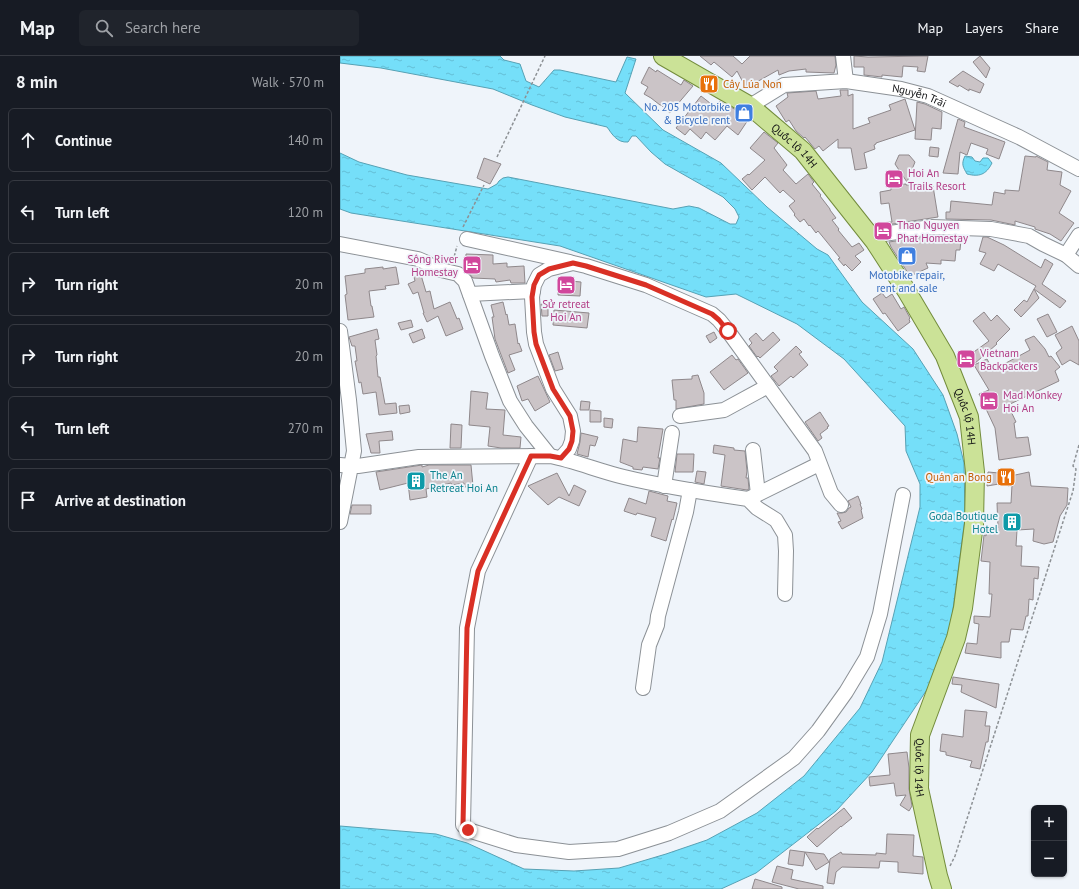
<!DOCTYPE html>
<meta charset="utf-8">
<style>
:root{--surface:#171b24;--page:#20242c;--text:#f1f3f6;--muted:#9ea1a6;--line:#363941}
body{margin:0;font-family:"PT Sans",sans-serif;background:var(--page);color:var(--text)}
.controls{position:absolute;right:12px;bottom:12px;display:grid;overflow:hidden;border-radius:6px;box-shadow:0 1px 3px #0004}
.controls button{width:36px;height:36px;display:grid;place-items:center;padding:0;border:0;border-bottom:1px solid var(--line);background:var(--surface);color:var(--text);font:20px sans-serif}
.stop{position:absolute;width:12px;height:12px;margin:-9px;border:3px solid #d93025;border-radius:50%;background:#fff}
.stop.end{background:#d93025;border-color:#fff;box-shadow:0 1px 4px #0008}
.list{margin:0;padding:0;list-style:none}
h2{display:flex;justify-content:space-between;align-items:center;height:52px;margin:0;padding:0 16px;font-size:17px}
h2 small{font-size:13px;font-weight:400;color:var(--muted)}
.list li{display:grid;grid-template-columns:26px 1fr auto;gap:12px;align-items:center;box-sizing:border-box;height:64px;margin:0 8px 8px;padding:0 8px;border:1px solid var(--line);border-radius:6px}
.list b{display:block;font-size:15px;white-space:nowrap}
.list em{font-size:13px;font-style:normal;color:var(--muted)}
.icon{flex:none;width:22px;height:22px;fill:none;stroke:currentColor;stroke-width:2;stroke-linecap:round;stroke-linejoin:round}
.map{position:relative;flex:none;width:739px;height:833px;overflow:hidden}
header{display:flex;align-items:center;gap:24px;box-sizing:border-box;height:56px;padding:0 20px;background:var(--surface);border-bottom:1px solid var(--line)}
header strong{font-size:19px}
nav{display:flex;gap:22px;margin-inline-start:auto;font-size:14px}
.search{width:280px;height:36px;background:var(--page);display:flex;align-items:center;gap:10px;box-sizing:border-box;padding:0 14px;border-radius:6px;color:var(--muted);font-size:15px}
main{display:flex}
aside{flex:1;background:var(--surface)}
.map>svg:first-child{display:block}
.water{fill:url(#water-ripples);stroke:#57a1b4}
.building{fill:#cbc4c7;stroke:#8f888b}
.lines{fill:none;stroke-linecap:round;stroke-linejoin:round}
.minor-casing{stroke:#8c9196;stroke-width:16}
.major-casing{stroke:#738c3c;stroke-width:20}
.path{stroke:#8d9195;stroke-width:1.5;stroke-dasharray:3 2;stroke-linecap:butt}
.minor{stroke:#fff;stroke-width:14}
.major{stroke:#cbe297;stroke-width:18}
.route{stroke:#d93025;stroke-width:5}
.labels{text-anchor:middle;stroke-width:3.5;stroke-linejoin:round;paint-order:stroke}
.food-label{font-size:11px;fill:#c56008;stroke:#eff4fa;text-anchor:start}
.street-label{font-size:11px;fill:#101113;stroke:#eff4fa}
.shop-label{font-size:11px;fill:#366cbe;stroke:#eff4fa;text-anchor:end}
.hotel-label{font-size:11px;fill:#b23c85;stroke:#eff4fa;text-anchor:start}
.culture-label{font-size:11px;fill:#0d838f;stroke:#eff4fa;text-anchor:start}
</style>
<header>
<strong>Map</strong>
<div class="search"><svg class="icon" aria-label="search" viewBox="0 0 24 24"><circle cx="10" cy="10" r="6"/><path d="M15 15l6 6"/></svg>Search here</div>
<nav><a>Map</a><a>Layers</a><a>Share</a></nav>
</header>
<main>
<aside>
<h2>8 min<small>Walk · 570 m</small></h2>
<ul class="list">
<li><svg class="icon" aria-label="ahead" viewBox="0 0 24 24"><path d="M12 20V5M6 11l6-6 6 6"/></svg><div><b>Continue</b></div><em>140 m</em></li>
<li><svg class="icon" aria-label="left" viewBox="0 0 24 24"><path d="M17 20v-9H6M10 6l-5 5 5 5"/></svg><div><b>Turn left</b></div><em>120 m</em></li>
<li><svg class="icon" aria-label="right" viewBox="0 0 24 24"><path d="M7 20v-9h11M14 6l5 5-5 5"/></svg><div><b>Turn right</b></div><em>20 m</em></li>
<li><svg class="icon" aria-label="right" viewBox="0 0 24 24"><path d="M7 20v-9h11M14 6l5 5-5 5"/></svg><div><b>Turn right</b></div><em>20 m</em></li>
<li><svg class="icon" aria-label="left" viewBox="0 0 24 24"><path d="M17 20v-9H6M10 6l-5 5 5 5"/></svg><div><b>Turn left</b></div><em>270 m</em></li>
<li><svg class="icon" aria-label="arrive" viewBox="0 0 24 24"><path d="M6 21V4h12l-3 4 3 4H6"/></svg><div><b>Arrive at destination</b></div></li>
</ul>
</aside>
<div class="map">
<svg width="739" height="833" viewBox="0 0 739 833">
<defs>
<pattern id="water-ripples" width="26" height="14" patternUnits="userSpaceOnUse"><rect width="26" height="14" fill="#75dff9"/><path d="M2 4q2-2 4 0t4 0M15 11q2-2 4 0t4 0" fill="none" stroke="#64bed5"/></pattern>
</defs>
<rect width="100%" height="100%" fill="#eff4fa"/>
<!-- water -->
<g class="water">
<path d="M0,0H160L164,4L180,8L186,25L199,31L214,14H220L276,26L287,1L296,3L285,37L323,74L381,107L427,151L477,193L488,199L522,246L573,293L603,339L617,378L624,407L625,462L610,576L590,629L532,716L496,755L416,817L381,833H0V770L96,778L127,787L184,813L234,815L279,812L326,798L367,784L417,757L464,720L520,652L542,606L580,451V428L566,395L565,370L504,303L457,268L396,238L366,241L220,190L11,157L0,153V97L19,106L67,119L148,133L157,128L159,125L163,122L168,121L333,153L349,150L359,152L390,168H396L399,161L395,153L383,141L325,108L311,96L296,80H292L288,86C277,87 272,78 267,71L225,61L192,49L153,33L41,12L0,7Z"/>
<path d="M625,100L632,101L635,105L640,106L643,102H648L652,107C646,119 639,121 627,118C623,111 621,108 625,100Z"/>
</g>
<!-- building -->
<g class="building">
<polygon points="360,0 393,0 402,8 410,0 495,0 496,9 494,17 466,16 466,13 449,15 439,19 438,14 406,32 397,15 392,21 374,6 371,9"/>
<polygon points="514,0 528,1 588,0 585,16 577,15 578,11 563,10 562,21 542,19 542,21 524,19 524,11 514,11"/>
<polygon points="640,0 650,12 646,22 633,6"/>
<polygon points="309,11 316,16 317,14 341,29 344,24 353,30 330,57 321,49 320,49 311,42 304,38 308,31 301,27"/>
<polygon points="623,15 644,28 640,37 629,33 629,35 619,29 618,31 609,26"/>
<polygon points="500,34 508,34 508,40 513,38 513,73 530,67 528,62 551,54 549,49 565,43 575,74 536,87 536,88 534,89 535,93 524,97 527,112 515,114 511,92 498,92 498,83 483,95 479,90 475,93 465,81 464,82 456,75 449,64 446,66 436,50 448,41 447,37 476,35 478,43 501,40"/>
<polygon points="361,40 375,51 380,45 390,52 391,51 399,56 399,57 408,64 398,79 387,70 375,84 366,76 361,83 350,73 345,79 336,72"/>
<polygon points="577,46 585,48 602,56 601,73 592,72 591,84 575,83"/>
<polygon points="618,63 625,66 624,71 665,86 659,103 646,98 648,93 631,87 627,99 620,96 618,118 603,117"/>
<polygon points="424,76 438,87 434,92 447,109 443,114 456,128 468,118 474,126 472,128 481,139 480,140 490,153 490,154 496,162 492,164 499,173 498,174 512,191 519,187 524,194 515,200 521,206 512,215 505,208 504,210 498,203 500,202 478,175 476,177 470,169 469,170 464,163 460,166 454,159 455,158 449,150 455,145 443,134 440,137 425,121 412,134 402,123 408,118 409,119 425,104 410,92"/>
<polygon points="590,91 599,92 598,101 589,100"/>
<polygon points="559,99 569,99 575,106 567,126 555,108"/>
<polygon points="685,100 696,101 696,100 708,106 707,114 722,116 720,129 731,135 719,157 734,167 721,185 710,178 695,173 695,171 675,165 675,169 651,164 606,163 606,156 610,156 611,145 652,149 654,136 665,138 665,134 679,135"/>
<polygon points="144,102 161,108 150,128 137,122"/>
<polygon points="566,128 566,129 579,128 579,132 593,130 598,161 540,170 539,167 552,166 549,147 541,148 540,136 551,134 551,129"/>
<polygon points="589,180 602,180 602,182 621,184 620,194 616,194 615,205 601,204 601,208 586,207 588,212 570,220 551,191 549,186"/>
<polygon points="643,181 647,181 664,189 701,212 705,203 713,208 702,228 726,245 720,252 694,233 696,230 658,208 654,215 640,208 646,197 639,195"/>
<polygon points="126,198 153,199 153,208 167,207 167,211 184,210 185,227 171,227 170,224 156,226 155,223 133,222 126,214"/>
<polygon points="43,211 43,213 56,211 59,228 45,230 46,233 29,235 31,250 32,250 34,261 8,264 5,239 7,238 5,220 25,217 25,213"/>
<polygon points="81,219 86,236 90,235 94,253 110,246 117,263 119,262 123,273 106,280 98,260 87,266 83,257 84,257 78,236 73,238 68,228 75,225 74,221"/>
<polygon points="219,224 241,226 240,240 218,239"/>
<polygon points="694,233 699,242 681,261 674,254 684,244 687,246"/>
<polygon points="542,237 546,242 552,238 561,253 564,251 570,262 569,263 570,266 558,275 545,257 543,258 533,243"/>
<polygon points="163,246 166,259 167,258 169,269 175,268 178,288 179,287 182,295 169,299 175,314 168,317 155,283 152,261 154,261 151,249"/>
<polygon points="201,248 208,248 208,260 202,260"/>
<polygon points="214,254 249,257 247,272 213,269"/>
<polygon points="644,256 651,265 657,259 670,273 656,287 657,288 634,308 631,304 621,311 617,302 628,295 631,298 649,285 633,265"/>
<polygon points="708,258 717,276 707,281 697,263"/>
<polygon points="71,264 73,271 61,274 58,267"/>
<polygon points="732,270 739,285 739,309 730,304 722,309 716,297 722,292 715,279"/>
<polygon points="37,273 39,283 35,284 37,299 36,300 38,321 40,321 45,348 56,347 57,357 39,359 36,336 23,338 21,326 19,327 15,305 17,305 15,290 12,290 9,281"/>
<polygon points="82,273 85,282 73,287 69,278"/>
<polygon points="374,276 377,282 370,287 366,280"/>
<polygon points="433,276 440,284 420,302 418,300 417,301 409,290 412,287 409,283 416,277 423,285"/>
<polygon points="694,280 705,293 709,301 711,300 720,311 715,315 719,325 668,349 676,366 674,367 676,382 688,381 691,399 659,404 655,372 639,338 649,334 634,309 647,303 653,314 690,294 685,284"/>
<polygon points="456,290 462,296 459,298 468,309 453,322 451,320 439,330 431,320 438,315 434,311"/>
<polygon points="218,296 223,313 215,315 209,299"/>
<polygon points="392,299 396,304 398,303 408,317 384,334 370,316"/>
<polygon points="358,319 364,337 364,348 336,353 336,344 334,344 332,324 352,323 352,320"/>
<polygon points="198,320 210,346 195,355 188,343 182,345 177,330"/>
<polygon points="131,335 148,337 146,353 165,354 163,379 181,381 180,392 161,392 148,390 150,371 129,369"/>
<polygon points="241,345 250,346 249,354 240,354"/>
<polygon points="69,349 70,356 60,358 59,350"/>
<polygon points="250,354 261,355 261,366 250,366"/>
<polygon points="480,356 489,370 487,371 488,372 480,378 482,382 478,385 465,366"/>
<polygon points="264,362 273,363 272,372 264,371"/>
<polygon points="111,368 122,369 121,392 110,392"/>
<polygon points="298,371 323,373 318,402 320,402 318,413 303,411 302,414 293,413 293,411 280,406 283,383 297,386"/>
<polygon points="52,375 53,384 39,385 40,397 31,397 26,378"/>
<polygon points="241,377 258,381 255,390 250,389 248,401 237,398 240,386"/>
<polygon points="374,389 394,392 394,394 405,395 407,415 406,422 408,422 409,433 407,434 381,430 385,399 373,397"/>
<polygon points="337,398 354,398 353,416 335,416"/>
<polygon points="82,409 82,411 89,409 131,409 133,430 124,431 124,427 112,429 111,427 86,433 87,441 70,444 68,427 40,434 36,416"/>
<polygon points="357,415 366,416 364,428 355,426"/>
<polygon points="648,416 659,417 659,428 647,430"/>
<polygon points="689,416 691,430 728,432 727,449 720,460 713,486 704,488 693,485 694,473 677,474 676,490 682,490 681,510 699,511 698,523 694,522 693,544 689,543 688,560 686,560 683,574 671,573 669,586 661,586 661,602 625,597 627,587 637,588 639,568 634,567 634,560 650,561 652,538 649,538 650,506 641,505 644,479 646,480 647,471 658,472 657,447 671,447 672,429 668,430 666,421"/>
<polygon points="217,417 229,440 234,429 246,435 239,450 219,441 208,449 188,430"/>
<polygon points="309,435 328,440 327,445 337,447 333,464 332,463 326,485 311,480 316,462 297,457 296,459 284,455 289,442 306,448"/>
<polygon points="518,440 521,448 520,448 522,453 521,454 523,462 502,473 498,466 501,465 497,457 502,457 506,456 509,452 511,451 508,445"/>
<polygon points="12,449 31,449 31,458 10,458"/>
<polygon points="613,621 659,628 656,652 621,636 622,629 612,628"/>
<polygon points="625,654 647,656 645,670 650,670 648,686 646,686 640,713 630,711 632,705 606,699 606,696 600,695 602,678 623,681"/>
<polygon points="567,696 569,712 569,733 572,750 569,755 560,749 566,739 556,740 554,727 530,730 529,721 550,719 548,698"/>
<polygon points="504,752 512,762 501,771 501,770 477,791 467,781 477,772 478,773"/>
<polygon points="547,778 574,779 573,800 583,801 583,818 558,816 558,806 540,805 539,812 502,811 496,816 494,828 487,827 490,803 501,796 502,798 536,799 536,797 546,798"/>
<polygon points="450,794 465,796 463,810 448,808"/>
<polygon points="465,796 484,798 489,806 476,814"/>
<polygon points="437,810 453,814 451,823 483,830 483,833 459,833 432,826"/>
<polygon points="415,823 442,831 442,833 412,833"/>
</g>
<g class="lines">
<defs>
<g id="minor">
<polyline points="503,0 506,25"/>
<path id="s1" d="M410,50L444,29L506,25L561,33L588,40L679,81L739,113"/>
<polyline points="530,180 591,171 651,173 689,180 703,188 726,199 739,210"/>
<polyline points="127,183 230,206"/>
<polyline points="0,188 78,203 85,206 93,211 101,214 118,218 125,225 152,300 170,345 186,370 210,400"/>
<polyline points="726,199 739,179"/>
<polyline points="130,238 193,235"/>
<polyline points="0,275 9,344 14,395 0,466"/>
<polyline points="340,360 384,354 428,330"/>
<polyline points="413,394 418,438"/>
<polyline points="191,400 138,515 127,572 123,769 128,774 176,789 229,796 278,793 329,777 380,755 454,702 478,675 506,636 527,601 540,558 563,439"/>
<polyline points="221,402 229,393 232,385 233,375 230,360 213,333 196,288 194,276 192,241 194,229 199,219 209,213 233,207 246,210 306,229 372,258 379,264 388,275 475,395 491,437 501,449"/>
<path d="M0,409L11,410H18L79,401L210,400C235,405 259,415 284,421C325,431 366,437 408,443L417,452L436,464L445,479L446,495L445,538"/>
<polyline points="324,430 332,377"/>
<polyline points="408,443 479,408"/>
<polyline points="303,632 309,589 317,569 318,560 346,456 350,434"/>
</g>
<g id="major">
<path id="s2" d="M323,0L410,50L463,95L535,186L566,234L605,300L629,361L635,416L634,468L623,552L616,582L580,679L579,733L598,820L602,833"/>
</g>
</defs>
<!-- minor casing -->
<use href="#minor" class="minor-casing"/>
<!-- major casing -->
<use href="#major" class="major-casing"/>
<!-- path -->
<g class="path">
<polyline points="157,101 205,0"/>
<polyline points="123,171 144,129"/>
<polyline points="113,205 117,190"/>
<polyline points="610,810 615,800 733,435 736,413 733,410 739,389"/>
</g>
<!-- minor -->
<use href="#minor" class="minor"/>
<!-- major -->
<use href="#major" class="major"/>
</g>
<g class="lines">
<!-- route -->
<polyline class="route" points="128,774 123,769 127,572 138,515 191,400 210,400 221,402 229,393 232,385 233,375 230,360 213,333 196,288 194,276 192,241 194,229 199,219 209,213 233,207 246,210 306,229 372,258 379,264 388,275"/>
</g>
<!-- icons -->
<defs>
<symbol id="restaurant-square" viewBox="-11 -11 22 22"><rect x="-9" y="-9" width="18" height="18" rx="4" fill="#e8710a" stroke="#eff4fa"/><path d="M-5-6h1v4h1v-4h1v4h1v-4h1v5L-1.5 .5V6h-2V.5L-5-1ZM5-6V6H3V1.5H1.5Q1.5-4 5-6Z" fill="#fff"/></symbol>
<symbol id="shop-square" viewBox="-11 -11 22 22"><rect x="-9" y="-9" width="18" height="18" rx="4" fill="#3f7fe0" stroke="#eff4fa"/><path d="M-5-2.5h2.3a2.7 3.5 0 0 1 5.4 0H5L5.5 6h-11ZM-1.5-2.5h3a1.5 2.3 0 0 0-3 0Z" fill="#fff"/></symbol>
<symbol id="hotel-square" viewBox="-11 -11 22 22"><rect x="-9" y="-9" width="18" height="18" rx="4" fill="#d1479c" stroke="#eff4fa"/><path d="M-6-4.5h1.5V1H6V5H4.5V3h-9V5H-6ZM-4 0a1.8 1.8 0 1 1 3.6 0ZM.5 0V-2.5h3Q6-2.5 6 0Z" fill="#fff"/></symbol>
<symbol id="building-square" viewBox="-11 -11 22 22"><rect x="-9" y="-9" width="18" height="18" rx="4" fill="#0f9aa8" stroke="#eff4fa"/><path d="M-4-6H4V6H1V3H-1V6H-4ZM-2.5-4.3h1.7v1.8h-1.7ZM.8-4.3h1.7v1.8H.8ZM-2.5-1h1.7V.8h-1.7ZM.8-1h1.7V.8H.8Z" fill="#fff"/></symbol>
</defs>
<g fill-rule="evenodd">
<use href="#restaurant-square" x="358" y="17" width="22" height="22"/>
<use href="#shop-square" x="393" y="46" width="22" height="22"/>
<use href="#hotel-square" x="543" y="112" width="22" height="22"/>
<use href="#hotel-square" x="532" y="164" width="22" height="22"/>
<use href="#shop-square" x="556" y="189" width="22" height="22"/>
<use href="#hotel-square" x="121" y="198" width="22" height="22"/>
<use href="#hotel-square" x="215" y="218" width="22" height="22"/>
<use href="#hotel-square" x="615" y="292" width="22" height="22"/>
<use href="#hotel-square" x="638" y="334" width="22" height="22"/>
<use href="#restaurant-square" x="655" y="410" width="22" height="22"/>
<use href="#building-square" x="65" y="414" width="22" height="22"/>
<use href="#building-square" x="661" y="455" width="22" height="22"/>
</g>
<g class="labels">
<!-- food labels -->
<g class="food-label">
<text x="383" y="32">Cây Lúa Non</text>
<text x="652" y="425" text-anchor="end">Quán an Bong</text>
</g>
<!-- street labels -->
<g class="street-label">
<text dy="4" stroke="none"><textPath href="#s1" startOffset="177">Nguyễn Trãi</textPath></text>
<text dy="4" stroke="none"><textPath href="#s2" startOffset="160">Quốc lộ 14H</textPath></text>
<text dy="4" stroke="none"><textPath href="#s2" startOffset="484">Quốc lộ 14H</textPath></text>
<text dy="4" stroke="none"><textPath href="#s2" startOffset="844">Quốc lộ 14H</textPath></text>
</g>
<!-- shop labels -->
<g class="shop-label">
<text x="390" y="55">No. 205 Motorbike<tspan x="390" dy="13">&amp; Bicycle rent</tspan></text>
<text x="567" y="223" text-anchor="middle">Motobike repair,<tspan x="567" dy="13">rent and sale</tspan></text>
</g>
<!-- hotel labels -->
<g class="hotel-label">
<text x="568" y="121">Hoi An<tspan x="568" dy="13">Trails Resort</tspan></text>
<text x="557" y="173">Thao Nguyen<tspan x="557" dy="13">Phat Homestay</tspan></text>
<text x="118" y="207" text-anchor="end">Sông River<tspan x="118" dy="13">Homestay</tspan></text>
<text x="226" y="252" text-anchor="middle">Sử retreat<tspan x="226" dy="13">Hoi An</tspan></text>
<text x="640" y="301">Vietnam<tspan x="640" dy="13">Backpackers</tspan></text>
<text x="663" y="343">Mad Monkey<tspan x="663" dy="13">Hoi An</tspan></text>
</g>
<!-- culture labels -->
<g class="culture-label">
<text x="90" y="423">The An<tspan x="90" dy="13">Retreat Hoi An</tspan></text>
<text x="658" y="464" text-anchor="end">Goda Boutique<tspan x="658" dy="13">Hotel</tspan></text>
</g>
</g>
</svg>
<div class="controls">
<button>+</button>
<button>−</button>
</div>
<div class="stop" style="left:388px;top:275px"></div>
<div class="stop end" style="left:128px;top:774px"></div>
</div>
</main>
